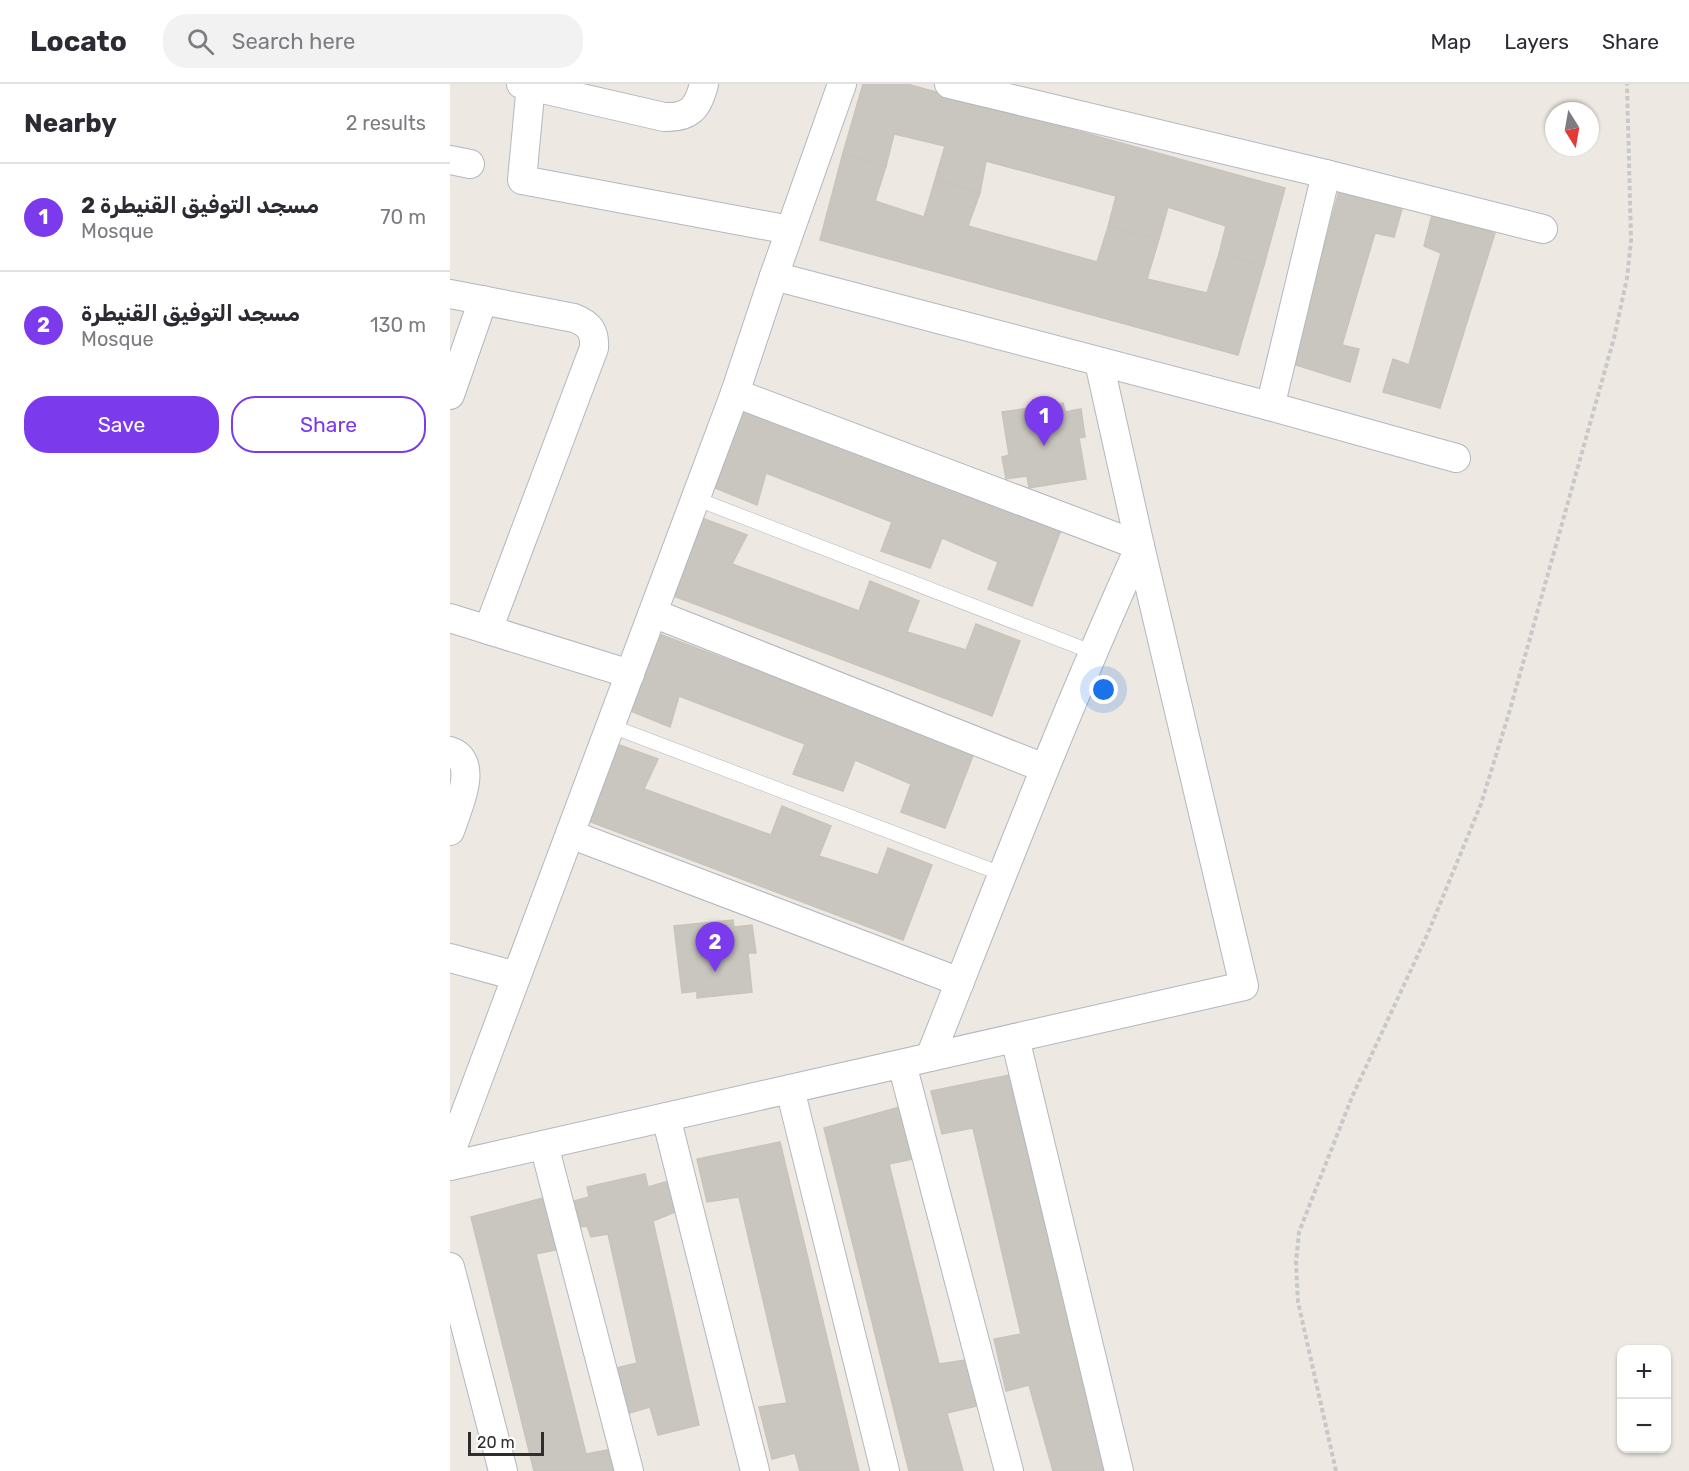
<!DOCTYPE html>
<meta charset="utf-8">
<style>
:root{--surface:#fff;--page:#f2f2f3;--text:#2b2b33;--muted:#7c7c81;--line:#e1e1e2;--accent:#7c3aed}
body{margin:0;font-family:Rubik,"Noto Sans Arabic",sans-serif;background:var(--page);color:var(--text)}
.controls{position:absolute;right:18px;bottom:18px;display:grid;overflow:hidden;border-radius:12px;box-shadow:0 2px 4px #0004}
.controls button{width:54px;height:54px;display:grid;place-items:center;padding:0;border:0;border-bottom:2px solid var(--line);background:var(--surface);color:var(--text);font:30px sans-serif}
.compass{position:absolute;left:1095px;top:18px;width:54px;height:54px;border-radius:50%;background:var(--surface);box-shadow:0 2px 4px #0004;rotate:169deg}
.scale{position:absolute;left:18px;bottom:15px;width:76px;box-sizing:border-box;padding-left:6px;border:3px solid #2d2d2d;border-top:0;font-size:16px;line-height:21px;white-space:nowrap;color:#2d2d2d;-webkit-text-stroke:4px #fff;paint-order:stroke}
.you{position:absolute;left:654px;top:606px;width:21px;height:21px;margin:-15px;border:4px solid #fff;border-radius:50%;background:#1a73e8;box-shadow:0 0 0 9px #1a73e833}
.badge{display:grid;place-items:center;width:39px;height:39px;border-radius:50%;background:var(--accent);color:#fff;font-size:20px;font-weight:700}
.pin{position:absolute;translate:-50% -50px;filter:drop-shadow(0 2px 3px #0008)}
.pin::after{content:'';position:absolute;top:32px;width:21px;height:18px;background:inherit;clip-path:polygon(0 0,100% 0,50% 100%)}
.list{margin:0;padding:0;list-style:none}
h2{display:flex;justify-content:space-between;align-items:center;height:78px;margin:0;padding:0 24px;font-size:26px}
h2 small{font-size:20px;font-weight:400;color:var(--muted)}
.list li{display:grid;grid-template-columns:39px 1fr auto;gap:18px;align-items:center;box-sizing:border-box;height:108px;padding:0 24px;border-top:2px solid var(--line)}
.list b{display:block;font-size:22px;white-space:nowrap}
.list p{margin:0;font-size:20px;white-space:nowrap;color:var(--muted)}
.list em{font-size:20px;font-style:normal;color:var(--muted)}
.actions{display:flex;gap:12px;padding:18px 24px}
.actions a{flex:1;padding:14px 0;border:2px solid var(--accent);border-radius:24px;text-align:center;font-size:21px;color:var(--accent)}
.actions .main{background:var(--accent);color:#fff}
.icon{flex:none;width:33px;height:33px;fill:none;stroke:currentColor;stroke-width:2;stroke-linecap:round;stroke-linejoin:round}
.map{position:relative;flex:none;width:1239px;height:1387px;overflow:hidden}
header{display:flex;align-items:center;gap:36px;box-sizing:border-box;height:84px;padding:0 30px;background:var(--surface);border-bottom:2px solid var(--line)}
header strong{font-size:28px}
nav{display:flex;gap:33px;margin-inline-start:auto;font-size:21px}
.search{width:420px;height:54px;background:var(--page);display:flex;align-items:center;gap:15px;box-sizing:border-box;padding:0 21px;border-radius:24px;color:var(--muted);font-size:22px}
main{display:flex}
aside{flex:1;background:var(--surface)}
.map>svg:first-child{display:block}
.building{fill:#c9c6bf;stroke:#c9c4bb;stroke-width:1.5}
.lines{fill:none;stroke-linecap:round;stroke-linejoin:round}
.lane-casing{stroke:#b4b7bf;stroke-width:15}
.street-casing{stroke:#b4b7bf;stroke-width:30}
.path{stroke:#c8c8c8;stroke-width:4;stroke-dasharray:4.5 3;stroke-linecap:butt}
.lane{stroke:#fff;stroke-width:14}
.street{stroke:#fff;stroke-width:28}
</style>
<header>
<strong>Locato</strong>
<div class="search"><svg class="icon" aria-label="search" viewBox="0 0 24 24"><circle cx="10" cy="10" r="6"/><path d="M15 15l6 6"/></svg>Search here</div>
<nav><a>Map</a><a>Layers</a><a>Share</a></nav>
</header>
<main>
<aside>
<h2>Nearby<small>2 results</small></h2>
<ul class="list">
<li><span class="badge">1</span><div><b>2 مسجد التوفيق القنيطرة</b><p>Mosque</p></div><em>70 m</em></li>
<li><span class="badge">2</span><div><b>مسجد التوفيق القنيطرة</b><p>Mosque</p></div><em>130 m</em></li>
</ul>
<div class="actions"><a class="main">Save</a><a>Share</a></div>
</aside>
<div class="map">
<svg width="1239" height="1387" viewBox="0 0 1239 1387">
<rect width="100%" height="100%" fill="#ede8e1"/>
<!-- building -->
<g class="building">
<polygon points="413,0 457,0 835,104 814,181 769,170 776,142 718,123 709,155 658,143 666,112 536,77 530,109 485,96 495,62 444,50 436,82 393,69"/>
<polygon points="393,69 436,82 425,117 474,133 485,96 530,109 518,142 647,178 658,143 709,155 697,195 757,209 769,170 814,181 788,271 370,156"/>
<polygon points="890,103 953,121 944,153 925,149 892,261 909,265 900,298 843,280"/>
<polygon points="982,131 1045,149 990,324 933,308 943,275 959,281 991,169 974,162"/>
<polygon points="613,319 615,328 631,325 635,353 629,354 636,395 579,404 577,392 556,395 552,373 559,371 552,328"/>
<polygon points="291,326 611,446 582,522 538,505 548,478 492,454 480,484 431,467 442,438 316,389 307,421 263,403"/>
<polygon points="252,434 297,451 282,480 409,527 420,497 469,517 457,548 516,566 526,540 570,557 542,632 221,511"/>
<polygon points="204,548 524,669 495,744 451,728 461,700 405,676 393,707 343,690 355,660 229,612 220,643 176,625"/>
<polygon points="164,659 208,675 194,705 321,751 332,722 381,742 369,772 428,791 438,764 482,781 453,856 133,735"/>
<polygon points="283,836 284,843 302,841 306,869 298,869 302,908 247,914 247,907 232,909 224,842"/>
<polygon points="565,990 660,1387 603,1387 579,1301 556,1307 544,1255 571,1250 523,1044 492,1050 481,1007"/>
<polygon points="450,1023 463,1075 439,1080 489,1280 515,1276 531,1321 497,1329 513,1387 459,1387 374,1044"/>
<polygon points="330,1058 409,1387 350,1387 345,1369 322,1375 309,1323 337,1319 289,1113 257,1118 247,1075"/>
<polygon points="195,1090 198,1103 219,1097 225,1128 203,1137 249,1341 208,1351 200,1323 176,1330 166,1284 187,1279 158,1150 141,1153 137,1142 131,1143 124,1117 139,1113 137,1103"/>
<polygon points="97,1113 110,1165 86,1170 136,1370 162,1365 169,1387 84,1387 21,1133"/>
</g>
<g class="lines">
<defs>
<g id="lane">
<polyline points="247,415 642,568"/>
<polyline points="161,642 552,790"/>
</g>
<g id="street">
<path d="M71,0L214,33C240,34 248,24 254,0"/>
<polyline points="81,0 72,96 340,146"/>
<polyline points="499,0 876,90 1093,145"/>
<polyline points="0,76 20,80"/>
<polyline points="324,192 819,322 823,311 876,90"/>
<path d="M0,210L124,234C140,240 145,248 144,264L38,546"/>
<polyline points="285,309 690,462"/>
<polyline points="0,311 33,216"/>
<polyline points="819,322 1006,374"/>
<polyline points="203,529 594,684"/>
<polyline points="0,534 180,590"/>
<path d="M0,667C31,677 7,725 0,747"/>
<polyline points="120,750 510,898"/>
<polyline points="0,874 66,892"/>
<polyline points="565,954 669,1387"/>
<path d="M480,973C548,802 614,630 690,462"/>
<polyline points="452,980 559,1387"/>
<polyline points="340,1005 435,1387"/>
<polyline points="216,1033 305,1387"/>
<polyline points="94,1061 179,1387"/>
<polyline points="0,1070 285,309 324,192 392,0"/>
<polyline points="0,1082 794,902 690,462 649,278"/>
<polyline points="0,1183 53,1387"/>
</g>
</defs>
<!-- lane casing -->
<use href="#lane" class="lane-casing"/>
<!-- street casing -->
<use href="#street" class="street-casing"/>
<!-- path -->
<polyline class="path" points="886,1387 848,1218 846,1179 849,1148 902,1013 978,849 1031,720 1059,629 1164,254 1177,194 1181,157 1177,0"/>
<!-- lane -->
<use href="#lane" class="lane"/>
<!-- street -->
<use href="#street" class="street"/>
</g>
</svg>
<div class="controls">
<button>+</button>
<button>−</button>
</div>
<svg class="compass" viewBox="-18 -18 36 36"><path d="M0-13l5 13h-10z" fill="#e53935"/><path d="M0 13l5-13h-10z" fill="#7c7c81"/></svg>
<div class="scale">20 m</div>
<div class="you"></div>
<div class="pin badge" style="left:594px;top:362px">1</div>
<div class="pin badge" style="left:265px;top:888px">2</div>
</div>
</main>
